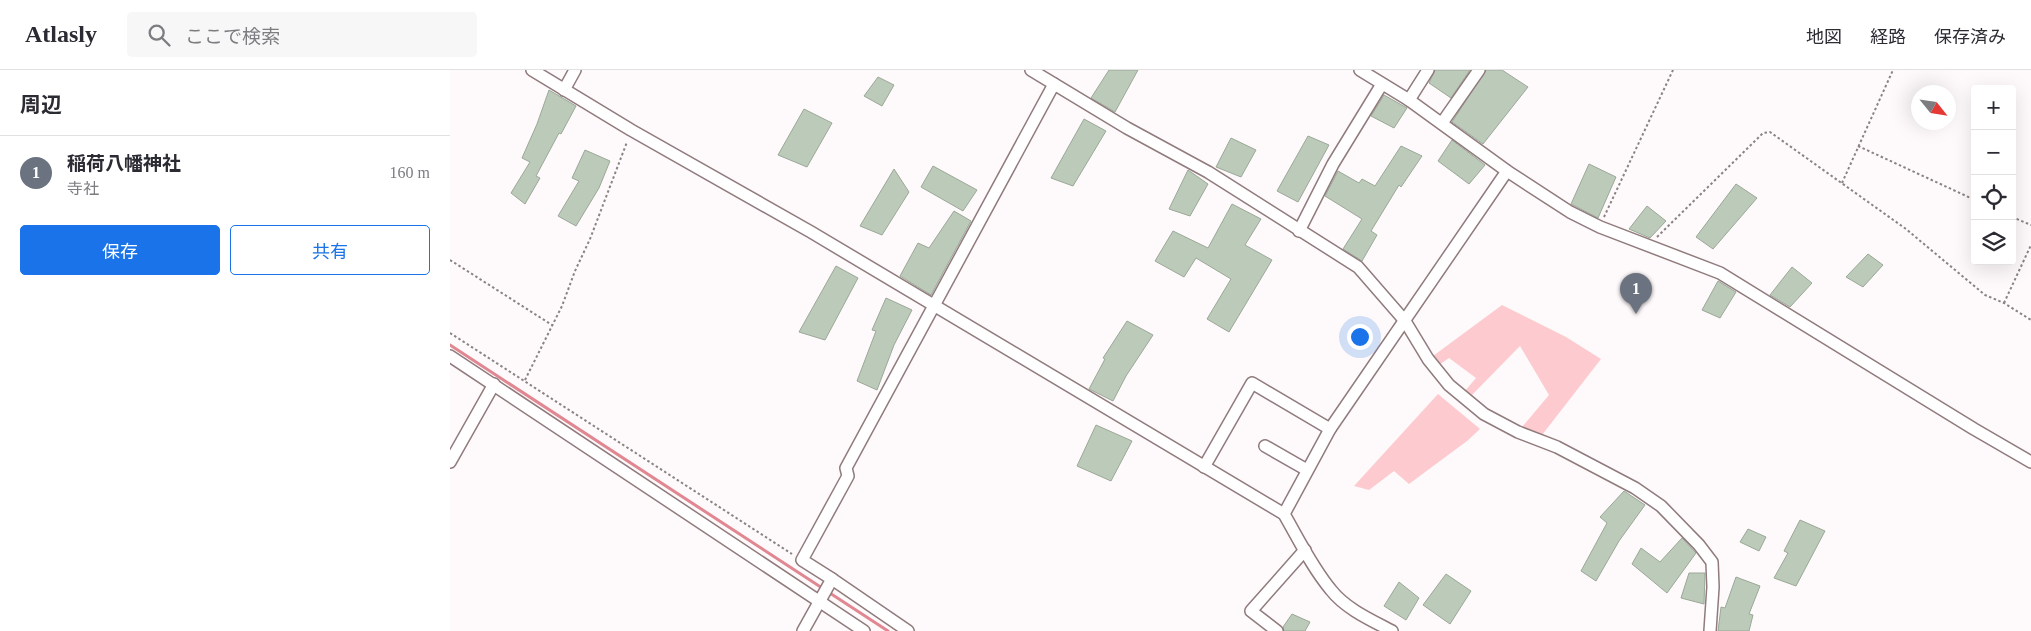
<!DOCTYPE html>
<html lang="ja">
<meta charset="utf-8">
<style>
:root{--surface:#fff;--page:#f7f7f7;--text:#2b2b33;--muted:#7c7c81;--line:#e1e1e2;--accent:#1a73e8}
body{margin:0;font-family:"Times New Roman","Noto Sans JP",serif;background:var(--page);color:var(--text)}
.controls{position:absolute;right:15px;top:15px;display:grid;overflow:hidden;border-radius:5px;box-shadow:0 5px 20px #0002}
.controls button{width:45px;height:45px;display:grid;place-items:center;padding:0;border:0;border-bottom:1px solid var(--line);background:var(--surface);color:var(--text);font:25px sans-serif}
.compass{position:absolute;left:1461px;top:15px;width:45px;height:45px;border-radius:50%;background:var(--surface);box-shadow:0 5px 20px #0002;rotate:120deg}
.you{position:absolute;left:909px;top:266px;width:18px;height:18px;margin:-12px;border:4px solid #fff;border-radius:50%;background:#1a73e8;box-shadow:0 0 0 8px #1a73e833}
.badge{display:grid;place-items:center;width:32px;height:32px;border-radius:50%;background:var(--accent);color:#fff;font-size:16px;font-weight:700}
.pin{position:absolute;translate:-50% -41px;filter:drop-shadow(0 1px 2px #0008)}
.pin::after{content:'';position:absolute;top:26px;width:18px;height:15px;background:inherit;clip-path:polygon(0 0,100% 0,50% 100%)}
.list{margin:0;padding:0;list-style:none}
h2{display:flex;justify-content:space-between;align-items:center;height:65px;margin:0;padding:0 20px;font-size:21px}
h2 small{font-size:16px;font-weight:400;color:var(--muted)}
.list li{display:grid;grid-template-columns:32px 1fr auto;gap:15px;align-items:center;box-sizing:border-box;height:75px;padding:0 20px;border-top:1px solid var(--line)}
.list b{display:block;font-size:19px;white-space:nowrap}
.list p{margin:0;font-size:16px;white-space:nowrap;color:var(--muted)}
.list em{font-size:16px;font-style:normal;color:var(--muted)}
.actions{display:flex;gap:10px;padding:15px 20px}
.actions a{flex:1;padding:11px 0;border:1px solid var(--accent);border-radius:5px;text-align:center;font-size:18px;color:var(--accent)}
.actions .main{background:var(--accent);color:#fff}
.icon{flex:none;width:28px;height:28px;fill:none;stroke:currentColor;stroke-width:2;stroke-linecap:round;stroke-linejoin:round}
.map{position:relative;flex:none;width:1581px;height:561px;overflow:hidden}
header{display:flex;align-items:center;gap:30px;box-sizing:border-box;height:70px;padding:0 25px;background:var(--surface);border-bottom:1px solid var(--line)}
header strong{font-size:24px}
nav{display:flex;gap:28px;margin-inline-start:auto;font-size:18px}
.search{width:350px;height:45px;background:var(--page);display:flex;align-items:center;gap:12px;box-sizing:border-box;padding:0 18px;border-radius:5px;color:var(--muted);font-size:19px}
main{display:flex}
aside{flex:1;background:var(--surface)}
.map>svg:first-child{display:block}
.green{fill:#fdcbcf}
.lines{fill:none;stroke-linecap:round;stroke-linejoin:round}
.stream{stroke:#e08792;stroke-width:3}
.building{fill:#bccab9;stroke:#9ba898}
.minor-casing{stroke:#907b7d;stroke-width:14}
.path{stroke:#8a8384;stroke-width:2;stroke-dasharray:2.5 2.5;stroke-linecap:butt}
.minor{stroke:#fff;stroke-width:11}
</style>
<header>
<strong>Atlasly</strong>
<div class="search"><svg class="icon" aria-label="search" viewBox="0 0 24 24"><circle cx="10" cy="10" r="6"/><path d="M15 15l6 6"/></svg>ここで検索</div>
<nav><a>地図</a><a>経路</a><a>保存済み</a></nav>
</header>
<main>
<aside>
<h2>周辺<small></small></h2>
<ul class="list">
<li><span class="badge" style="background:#6b7280">1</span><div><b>稲荷八幡神社</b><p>寺社</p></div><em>160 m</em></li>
</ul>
<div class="actions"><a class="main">保存</a><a>共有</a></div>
</aside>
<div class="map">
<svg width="1581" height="561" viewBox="0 0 1581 561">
<rect width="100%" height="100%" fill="#fef9fa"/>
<!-- green -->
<g class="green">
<polygon points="1052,235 1116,267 1151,289 1092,365 1072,357 1099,325 1070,276 1021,326 1015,321 1026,308 999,288 989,295 983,286"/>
<polygon points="988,324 1030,359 1017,371 959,414 944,401 919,420 904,416"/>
</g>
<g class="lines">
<!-- stream -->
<polyline class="stream" points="0,275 438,561"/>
</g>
<!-- building -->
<g class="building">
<polygon points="659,0 688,0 665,42 641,28"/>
<polygon points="985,0 1020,0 1001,28 979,13"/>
<polygon points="1036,0 1052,0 1078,17 1033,74 1002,52"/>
<polygon points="428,7 444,15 432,36 414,26"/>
<polygon points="99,20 126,36 111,64 109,63 86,106 90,108 75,134 61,123 80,92 72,88 87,54"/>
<polygon points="934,25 957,38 944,58 921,46"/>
<polygon points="354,39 382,53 357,97 328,85"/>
<polygon points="634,49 656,61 623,116 601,108"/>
<polygon points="858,66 879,75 848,132 827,121"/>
<polygon points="781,68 806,80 791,107 766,97"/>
<polygon points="1002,70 1035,95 1019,114 988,91"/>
<polygon points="951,76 972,86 951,117 949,115 921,161 927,165 912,191 893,179 912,149 875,126 888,101 909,113 912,109 925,116"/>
<polygon points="135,80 160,91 149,118 126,156 108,146 129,111 122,108"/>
<polygon points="1139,94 1166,107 1148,148 1121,134"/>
<polygon points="483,96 527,120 513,141 471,117"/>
<polygon points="444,99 459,122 432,165 410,156"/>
<polygon points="738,100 758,114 740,146 719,139"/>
<polygon points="1286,114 1307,128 1263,179 1246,167"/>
<polygon points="782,134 811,149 795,175 822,190 779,262 757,249 781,209 746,188 734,207 705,191 723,161 758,178"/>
<polygon points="1197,136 1216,151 1200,168 1179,159"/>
<polygon points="504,141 521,151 481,225 450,206 468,173 479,178"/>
<polygon points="1418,184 1433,195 1413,217 1396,207"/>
<polygon points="386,196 408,208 375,270 349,262"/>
<polygon points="1342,197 1362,213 1340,237 1320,225"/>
<polygon points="1268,211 1286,222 1270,248 1252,240"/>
<polygon points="436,228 462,240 444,275 427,320 407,311 426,261 422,260"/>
<polygon points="677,251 703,265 676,306 663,331 639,319 655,289 653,288"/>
<polygon points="646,355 682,371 661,411 627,396"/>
<polygon points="1174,421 1195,435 1169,471 1146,511 1131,501 1157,453 1150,447"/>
<polygon points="1350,450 1375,461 1346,516 1324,508 1338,483 1334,481"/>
<polygon points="1298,459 1316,467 1309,481 1290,472"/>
<polygon points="1232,468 1246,483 1217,523 1182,494 1191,478 1210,492"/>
<polygon points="1239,503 1255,503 1254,534 1231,528"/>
<polygon points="996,504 1021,521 1000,554 973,535"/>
<polygon points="1286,507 1310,516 1299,544 1303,545 1299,561 1268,561 1271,537 1275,538"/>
<polygon points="949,512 969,528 956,550 934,536"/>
<polygon points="842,544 860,552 855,561 834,561 833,557"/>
</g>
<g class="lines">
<defs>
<g id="minor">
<path d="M82,0L181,60L361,162L834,444C849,470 862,497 881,520C896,539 921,550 942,561"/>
<polyline points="581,0 677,58 758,102 908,197 955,251 978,289 999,315 1034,344 1068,362 1107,377 1185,418 1211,436 1249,475 1262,492 1263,517 1260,561"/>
<polyline points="910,0 959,30 1057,101 1120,142 1150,157 1270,203 1524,359 1581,392"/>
<polyline points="114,20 125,0"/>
<polyline points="959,30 978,0"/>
<polyline points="992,53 1029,0"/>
<polyline points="849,161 883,94 932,14"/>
<polyline points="0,286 414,561"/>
<polyline points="815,376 857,400"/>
<polyline points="0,392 44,314"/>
<polyline points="754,397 802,313 880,359"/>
<polyline points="834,444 880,359 1057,101"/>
<polyline points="382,509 458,561"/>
<polyline points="353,561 382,509 352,490 398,406 396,398 604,14"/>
<polyline points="827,561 801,541 855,480"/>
</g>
</defs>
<!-- minor casing -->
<use href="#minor" class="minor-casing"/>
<!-- path -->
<g class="path">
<polyline points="1408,76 1525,130"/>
<polyline points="1392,113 1443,0"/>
<polyline points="1154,147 1223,0"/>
<polyline points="1562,147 1581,155"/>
<polyline points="1207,167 1307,69 1313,63 1320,62 1456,159 1535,225 1554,233 1581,250"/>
<polyline points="0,190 102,255"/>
<polyline points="1554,233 1581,175"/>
<polyline points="0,263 342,484"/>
<polyline points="75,310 112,236 125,201 140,169 177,72"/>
</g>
<!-- minor -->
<use href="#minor" class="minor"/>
</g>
</svg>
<div class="controls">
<button>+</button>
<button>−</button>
<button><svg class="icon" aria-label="locate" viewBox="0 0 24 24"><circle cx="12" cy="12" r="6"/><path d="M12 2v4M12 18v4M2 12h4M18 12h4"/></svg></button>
<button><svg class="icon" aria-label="layers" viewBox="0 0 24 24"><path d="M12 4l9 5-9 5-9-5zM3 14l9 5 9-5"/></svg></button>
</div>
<svg class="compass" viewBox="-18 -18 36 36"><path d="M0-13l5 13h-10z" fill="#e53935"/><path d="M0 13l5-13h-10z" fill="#7c7c81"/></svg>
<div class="you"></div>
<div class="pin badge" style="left:1186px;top:244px;background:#6b7280">1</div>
</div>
</main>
